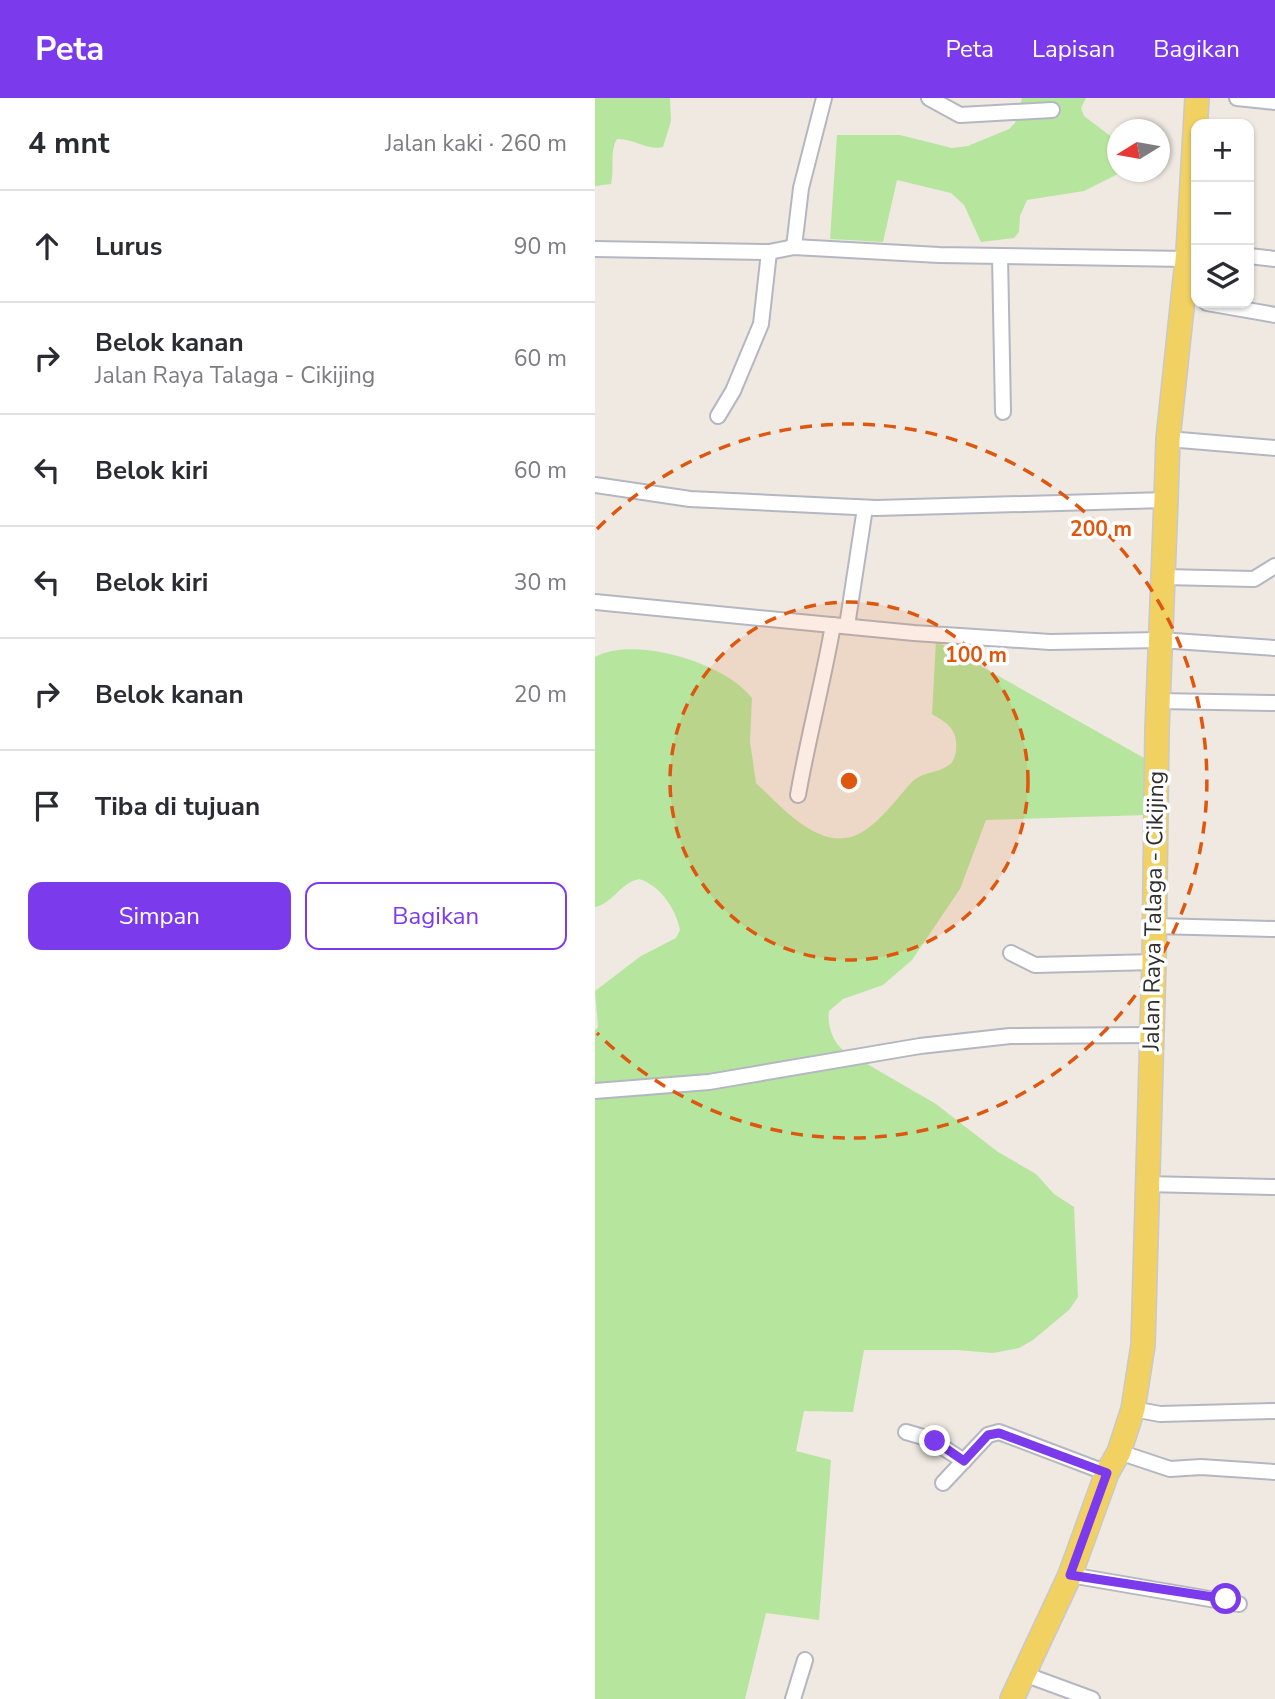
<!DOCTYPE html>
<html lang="id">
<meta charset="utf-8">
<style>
:root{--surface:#fff;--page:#f7f7f7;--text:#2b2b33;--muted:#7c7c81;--line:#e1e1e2;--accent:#7c3aed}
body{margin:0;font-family:"Nunito Sans",sans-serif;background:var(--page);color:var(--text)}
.controls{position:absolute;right:21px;top:21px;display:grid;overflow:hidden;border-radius:14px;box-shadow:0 2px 5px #0004}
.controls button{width:63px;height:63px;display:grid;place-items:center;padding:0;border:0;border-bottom:2px solid var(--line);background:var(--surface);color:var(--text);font:35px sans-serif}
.compass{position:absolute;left:512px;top:21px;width:63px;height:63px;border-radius:50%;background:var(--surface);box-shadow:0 2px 5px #0004;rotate:259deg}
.stop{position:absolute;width:21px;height:21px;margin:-16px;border:5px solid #7c3aed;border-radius:50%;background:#fff}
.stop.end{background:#7c3aed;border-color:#fff;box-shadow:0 2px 7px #0008}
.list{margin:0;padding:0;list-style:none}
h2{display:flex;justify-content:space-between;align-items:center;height:91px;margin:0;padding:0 28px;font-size:30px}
h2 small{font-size:23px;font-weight:400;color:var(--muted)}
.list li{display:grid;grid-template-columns:46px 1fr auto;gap:21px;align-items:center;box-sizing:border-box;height:112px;padding:0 28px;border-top:2px solid var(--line)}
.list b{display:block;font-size:26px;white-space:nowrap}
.list p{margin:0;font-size:23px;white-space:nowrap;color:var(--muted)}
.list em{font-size:23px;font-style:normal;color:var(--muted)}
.actions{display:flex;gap:14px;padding:21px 28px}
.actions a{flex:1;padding:16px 0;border:2px solid var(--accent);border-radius:14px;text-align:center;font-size:24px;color:var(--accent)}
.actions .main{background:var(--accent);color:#fff}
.icon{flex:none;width:38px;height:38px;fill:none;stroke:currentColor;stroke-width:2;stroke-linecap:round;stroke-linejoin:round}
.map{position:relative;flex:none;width:680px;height:1601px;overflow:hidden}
header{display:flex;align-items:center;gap:42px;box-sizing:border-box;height:98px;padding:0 35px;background:var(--accent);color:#fff}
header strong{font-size:33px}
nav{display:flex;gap:38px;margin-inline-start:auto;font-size:24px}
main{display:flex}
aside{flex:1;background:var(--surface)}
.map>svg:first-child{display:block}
.green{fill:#b6e59e}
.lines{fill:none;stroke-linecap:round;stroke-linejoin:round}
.minor-casing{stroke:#b4b7c1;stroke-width:18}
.primary-casing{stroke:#c9c9c9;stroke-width:26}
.minor{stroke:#fff;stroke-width:14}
.primary{stroke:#f2d163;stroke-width:23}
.route{stroke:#7c3aed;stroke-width:9}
.ring{fill:none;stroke:#df570e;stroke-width:3.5;stroke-dasharray:12 9}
.labels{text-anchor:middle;stroke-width:7;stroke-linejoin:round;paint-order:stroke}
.street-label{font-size:23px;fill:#2e2e2e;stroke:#fff}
.centre{fill:#df570e;stroke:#fff;stroke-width:3.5}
.ring-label{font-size:21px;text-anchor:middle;font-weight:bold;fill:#df570e;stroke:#fff;stroke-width:7;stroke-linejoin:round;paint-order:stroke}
</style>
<header>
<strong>Peta</strong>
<nav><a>Peta</a><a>Lapisan</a><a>Bagikan</a></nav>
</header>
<main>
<aside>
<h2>4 mnt<small>Jalan kaki · 260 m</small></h2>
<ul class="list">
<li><svg class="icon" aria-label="ahead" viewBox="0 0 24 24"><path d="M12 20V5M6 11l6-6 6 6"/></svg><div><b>Lurus</b></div><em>90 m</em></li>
<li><svg class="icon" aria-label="right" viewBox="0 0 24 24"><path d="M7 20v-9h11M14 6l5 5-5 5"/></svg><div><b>Belok kanan</b><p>Jalan Raya Talaga - Cikijing</p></div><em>60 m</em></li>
<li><svg class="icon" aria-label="left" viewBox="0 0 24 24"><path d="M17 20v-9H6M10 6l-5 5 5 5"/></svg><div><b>Belok kiri</b></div><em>60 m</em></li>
<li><svg class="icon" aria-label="left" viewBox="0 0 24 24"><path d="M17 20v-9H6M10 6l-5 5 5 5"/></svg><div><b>Belok kiri</b></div><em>30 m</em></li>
<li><svg class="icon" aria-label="right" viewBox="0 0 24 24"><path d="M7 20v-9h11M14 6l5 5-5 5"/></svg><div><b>Belok kanan</b></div><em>20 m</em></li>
<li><svg class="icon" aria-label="arrive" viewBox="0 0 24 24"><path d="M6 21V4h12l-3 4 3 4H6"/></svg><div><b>Tiba di tujuan</b></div></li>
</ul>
<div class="actions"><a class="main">Simpan</a><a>Bagikan</a></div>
</aside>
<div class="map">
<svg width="680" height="1601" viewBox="0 0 680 1601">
<rect width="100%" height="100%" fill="#efe9e1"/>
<!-- green -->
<g class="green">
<path d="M0,0H75L76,23L68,49C53,53 38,40 22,41C14,54 20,71 16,86L0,88Z"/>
<polygon points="427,0 491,0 486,10 489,18 522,43 522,74 527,74 489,93 432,102 425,118 424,134 419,140 386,144 369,107 356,95 302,82 288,144 235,141 242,37 305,37 357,50 373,48 414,31 420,25"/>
<path d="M341,543L558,665L552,717L391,722L365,791L317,862L288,887L248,901L234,913C232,926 237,943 248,952L341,1006L403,1054L441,1076L459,1096L479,1109L483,1199L474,1212L438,1242L424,1250L398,1255L362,1252H269L258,1314L209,1313L201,1353L236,1362L224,1522L171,1515L150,1601H0V932L3,929L0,893L46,858L81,840L85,832C81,811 65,787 44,781C25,785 17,806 0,809V559C39,537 131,565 157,600L155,644L161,685C184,706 220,749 256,739C280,732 300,702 316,685C327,673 342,676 354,667C359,664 360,657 361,653C363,632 354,626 337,616Z"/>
</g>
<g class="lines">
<defs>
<g id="minor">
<polyline points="334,0 365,17 457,12"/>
<polyline points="642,0 680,4"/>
<polyline points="199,149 206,90 229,0"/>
<polyline points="0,151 174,154 199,149 344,157 592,161"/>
<polyline points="405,158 408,314"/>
<polyline points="654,158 680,161"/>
<polyline points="612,205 680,217"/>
<polyline points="123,318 138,293 166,226 174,154"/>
<polyline points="573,341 680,350"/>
<polyline points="0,387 95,401 281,410 571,402"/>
<polyline points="568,479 659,481 680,468"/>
<polyline points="0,504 319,535 455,544 565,542 680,550"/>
<polyline points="252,528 270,410"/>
<polyline points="563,603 680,605"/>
<path d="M203,697C213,640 228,584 238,527"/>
<polyline points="559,828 680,831"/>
<polyline points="416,855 440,867 559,864"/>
<polyline points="0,993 114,984 325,948 415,938 555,937"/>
<polyline points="551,1086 680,1089"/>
<polyline points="538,1311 565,1316 680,1313"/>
<polyline points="311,1334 335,1341 369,1363"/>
<polyline points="524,1354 575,1371 606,1369 680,1374"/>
<polyline points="348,1385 393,1337 404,1334 512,1375"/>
<polyline points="475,1477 644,1506"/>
<polyline points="429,1576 497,1601"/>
<polyline points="198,1601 210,1562"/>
</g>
<polyline id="primary" points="417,1601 475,1477 512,1375 524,1354 538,1311 548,1247 559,864 562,632 571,402 573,341 593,153 602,0"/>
</defs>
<!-- minor casing -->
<use href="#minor" class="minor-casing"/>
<!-- primary casing -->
<use href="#primary" class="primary-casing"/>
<!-- minor -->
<use href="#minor" class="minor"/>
<!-- primary -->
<use href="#primary" class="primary"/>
</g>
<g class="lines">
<!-- route -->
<polyline class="route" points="340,1343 369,1363 393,1337 404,1335 512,1375 475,1477 631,1501"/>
</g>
<!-- distance rings -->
<circle cx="254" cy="683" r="179" fill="#df570e" fill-opacity=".12"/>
<g class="ring">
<circle cx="254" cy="683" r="179"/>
<path d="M2 431A357 357 0 1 1 2 935"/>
</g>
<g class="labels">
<!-- street labels -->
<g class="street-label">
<text transform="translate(558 813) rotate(-89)" y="8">Jalan Raya Talaga - Cikijing</text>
</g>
</g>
<circle cx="254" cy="683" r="10" class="centre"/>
<g class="ring-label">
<text x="506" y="438">200 m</text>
<text x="381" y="564">100 m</text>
</g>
</svg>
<div class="controls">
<button>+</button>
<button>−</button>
<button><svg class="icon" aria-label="layers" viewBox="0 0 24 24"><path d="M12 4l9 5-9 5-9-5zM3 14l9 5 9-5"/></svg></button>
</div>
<svg class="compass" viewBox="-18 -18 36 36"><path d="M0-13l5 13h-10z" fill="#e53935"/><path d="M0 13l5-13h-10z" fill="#7c7c81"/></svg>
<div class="stop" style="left:631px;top:1501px"></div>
<div class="stop end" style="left:340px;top:1343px"></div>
</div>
</main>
